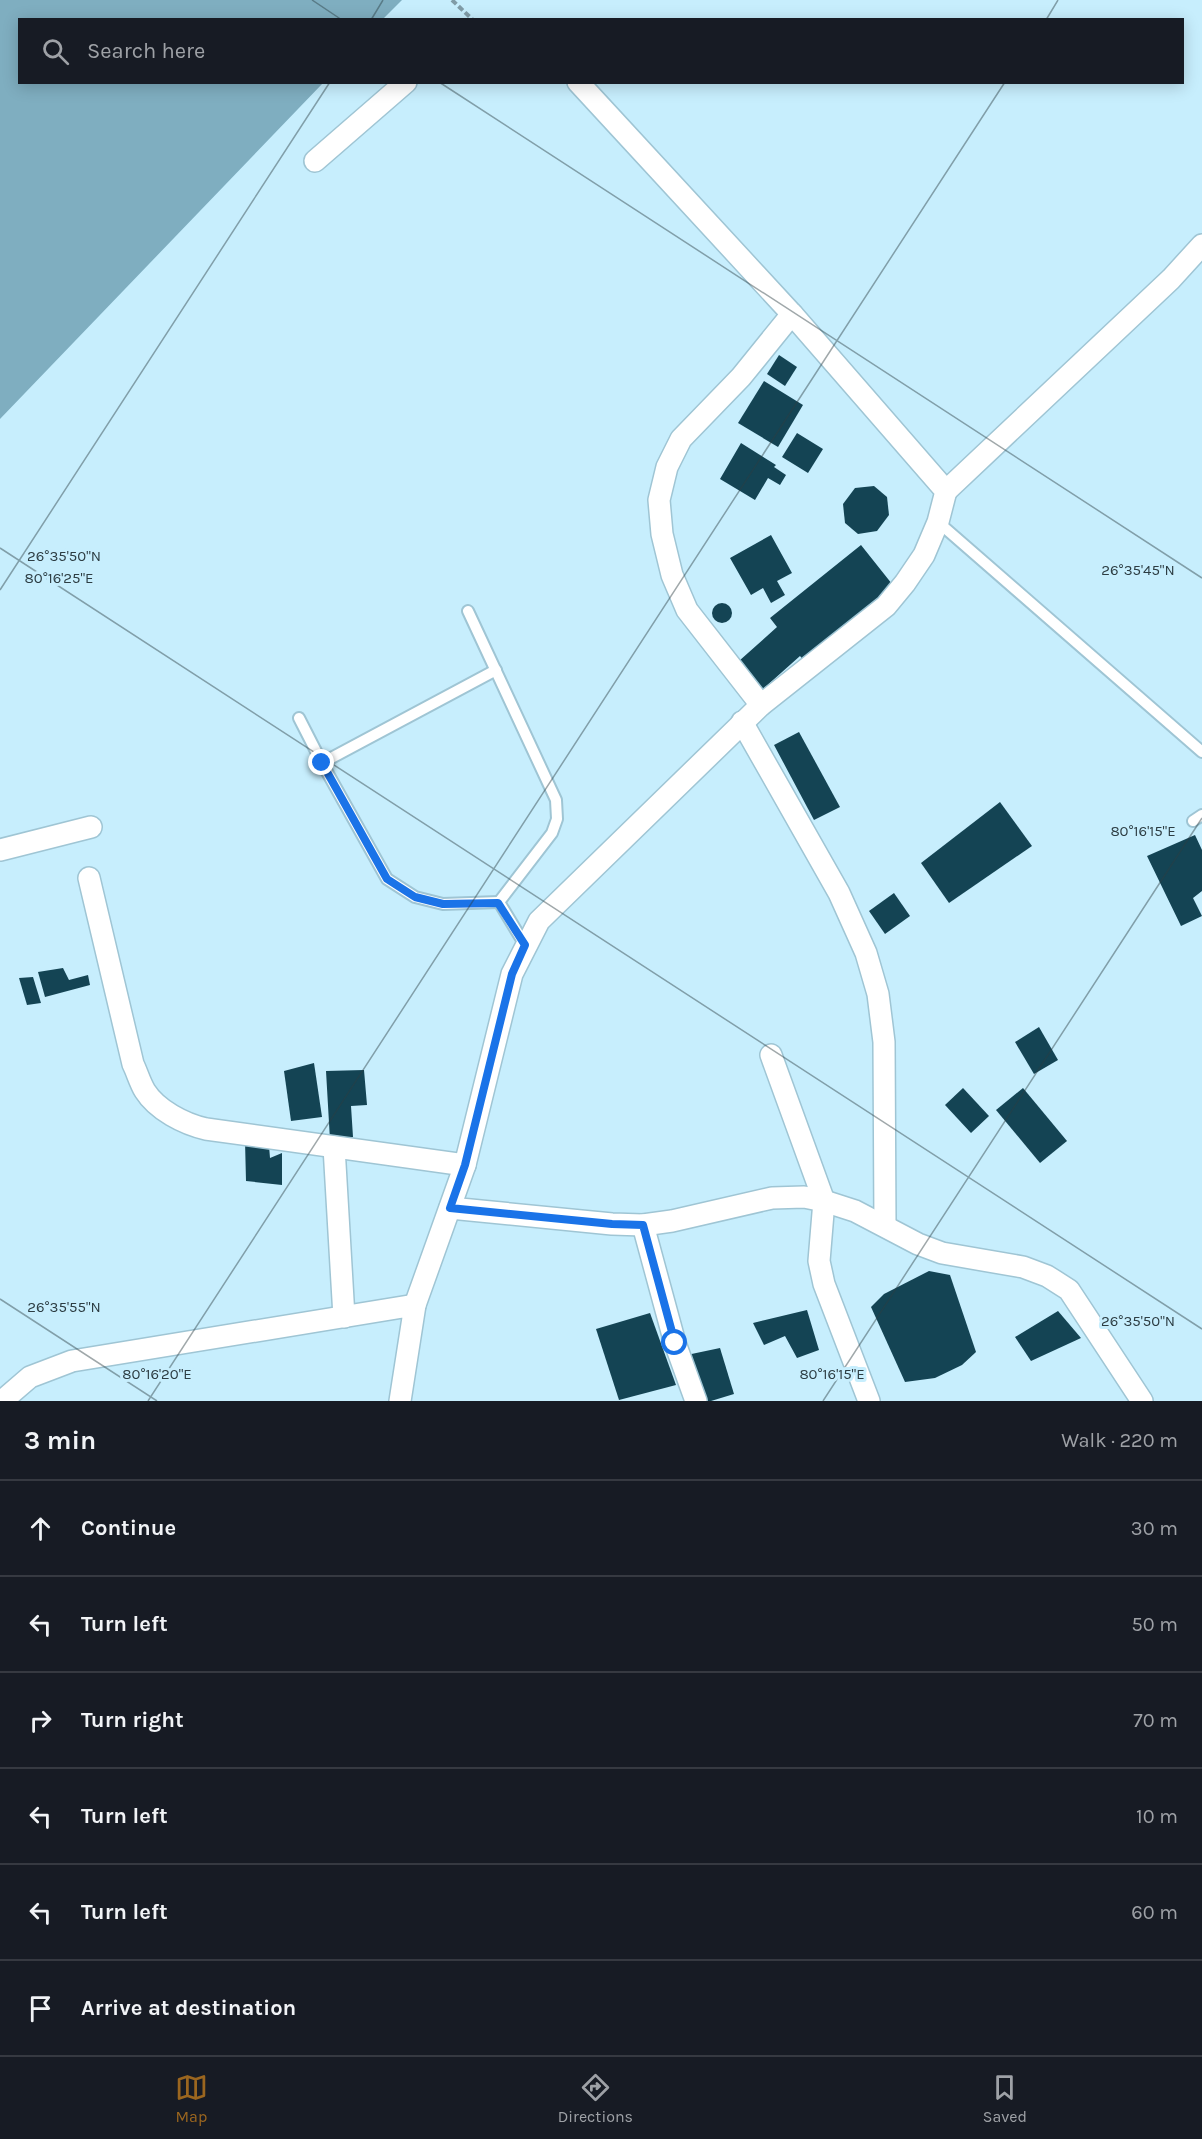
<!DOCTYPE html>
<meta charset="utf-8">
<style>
:root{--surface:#171b24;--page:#242831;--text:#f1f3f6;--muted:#9ea1a6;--line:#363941;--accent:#9b661f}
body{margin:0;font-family:Karla,sans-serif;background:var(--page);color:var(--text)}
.stop{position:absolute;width:18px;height:18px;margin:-14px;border:4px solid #1a73e8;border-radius:50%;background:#fff}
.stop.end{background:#1a73e8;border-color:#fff;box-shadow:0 2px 6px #0008}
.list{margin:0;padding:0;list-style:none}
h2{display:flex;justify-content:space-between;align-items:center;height:78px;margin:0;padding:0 24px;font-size:26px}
h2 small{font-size:20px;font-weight:400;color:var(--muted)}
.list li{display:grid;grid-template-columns:39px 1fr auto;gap:18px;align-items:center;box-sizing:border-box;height:96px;padding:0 24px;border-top:2px solid var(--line)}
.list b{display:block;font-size:22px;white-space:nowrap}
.list em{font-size:20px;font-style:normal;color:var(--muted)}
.icon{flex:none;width:33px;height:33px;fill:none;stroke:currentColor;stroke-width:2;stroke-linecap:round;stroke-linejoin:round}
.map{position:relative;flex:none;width:1202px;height:1401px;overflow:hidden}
.search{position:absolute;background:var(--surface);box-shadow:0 3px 15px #0003;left:18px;right:18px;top:18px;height:66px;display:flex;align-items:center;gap:15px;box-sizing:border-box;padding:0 21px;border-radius:0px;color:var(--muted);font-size:22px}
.sheet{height:654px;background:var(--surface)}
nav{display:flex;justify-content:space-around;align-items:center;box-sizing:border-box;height:84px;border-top:2px solid var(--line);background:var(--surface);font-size:16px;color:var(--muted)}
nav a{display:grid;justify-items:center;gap:3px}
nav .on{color:var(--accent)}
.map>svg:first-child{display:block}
.water{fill:#7faec0}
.building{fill:#144454}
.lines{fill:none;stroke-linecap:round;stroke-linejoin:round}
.service-casing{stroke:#9fc5d4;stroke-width:14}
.minor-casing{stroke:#9fc5d4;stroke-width:24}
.path{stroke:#809ca7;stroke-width:4;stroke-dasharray:6 3;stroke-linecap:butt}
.service{stroke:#fff;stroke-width:10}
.minor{stroke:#fff;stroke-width:21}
.route{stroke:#1a73e8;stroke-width:8}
.ticks{fill:none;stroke:#2d3d43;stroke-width:1.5;stroke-opacity:0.45}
.ticks-label{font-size:15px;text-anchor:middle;fill:#2d3d43;stroke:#c7eefd;stroke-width:6;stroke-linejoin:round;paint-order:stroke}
</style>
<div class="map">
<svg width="1202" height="1401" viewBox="0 0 1202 1401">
<rect width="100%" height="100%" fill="#c7eefd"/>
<!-- water -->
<polygon class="water" points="0,0 402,0 383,19 20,20 20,82 323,83 0,419"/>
<!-- building -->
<g class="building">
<polygon points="779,355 797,367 785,386 767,374"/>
<polygon points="764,381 803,405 778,447 738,423"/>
<polygon points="797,433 823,449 808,473 782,457"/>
<polygon points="741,443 776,465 774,467 786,475 780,485 768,478 755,500 720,479"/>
<polygon points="874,486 887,497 889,515 877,531 858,534 845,523 843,504 855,488"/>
<polygon points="771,535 792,573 777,581 785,595 771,603 763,588 751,595 730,558"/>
<polygon points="861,545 896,589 805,662 800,656 763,689 739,661 777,627 770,618"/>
<circle cx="722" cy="613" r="10"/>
<polygon points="799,732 840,807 814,820 774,745"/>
<polygon points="1000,802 1032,846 949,903 921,863"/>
<polygon points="1195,835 1202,850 1202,891 1193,898 1202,916 1181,926 1147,856"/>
<polygon points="894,893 910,916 885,934 869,911"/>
<polygon points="63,968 69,980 88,975 90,985 45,997 38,972"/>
<polygon points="33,977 41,1003 27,1005 19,978"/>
<polygon points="1039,1027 1058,1060 1034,1074 1015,1042"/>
<polygon points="314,1063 322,1117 291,1121 284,1071"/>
<polygon points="364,1070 367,1105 351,1106 353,1137 330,1140 326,1071"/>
<polygon points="963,1088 989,1116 971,1133 945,1105"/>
<polygon points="1023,1088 1067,1141 1040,1163 996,1110"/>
<polygon points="245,1141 269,1146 270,1158 282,1153 282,1185 246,1181"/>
<polygon points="929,1271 950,1275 976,1352 962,1365 935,1378 905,1382 871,1307 884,1294"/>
<polygon points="807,1310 819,1350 797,1358 785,1336 764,1345 753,1323"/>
<polygon points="1058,1311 1081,1338 1031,1361 1015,1337"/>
<polygon points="650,1313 676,1385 619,1400 596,1329"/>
<polygon points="720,1348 734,1394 711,1401 699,1401 682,1356"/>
</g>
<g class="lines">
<defs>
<g id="service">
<polyline points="938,522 1202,752"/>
<polyline points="468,611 556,800 557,819 552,833 499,902 525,945"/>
<polyline points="299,718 322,763 387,879 415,897 443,904 499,902"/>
<polyline points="322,763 496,670"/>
<polyline points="1193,821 1202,815"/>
</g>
<g id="minor">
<polyline points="315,161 406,82"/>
<polyline points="946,491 1171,279 1202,245"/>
<polyline points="761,705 687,610 672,575 662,534 659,500 667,467 681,439 741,377 792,314"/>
<polyline points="742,722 839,893 866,953 878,994 884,1042 885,1226"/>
<polyline points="0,850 91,827"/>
<path d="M89,878L133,1064C137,1072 140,1083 145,1091C157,1110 184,1124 206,1129L465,1165"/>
<polyline points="771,1055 824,1201 819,1261 824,1284 869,1401"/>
<polyline points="334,1147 344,1317"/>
<polyline points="450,1208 612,1224 643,1225 672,1221 772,1198 804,1197 824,1201 855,1211 918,1244 942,1253 1023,1267 1047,1276 1069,1290 1142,1401"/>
<polyline points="643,1225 675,1343 696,1401"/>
<polyline points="415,1305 465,1165 512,974 539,921 761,705 886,606 905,583 924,555 938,522 946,491 792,314 578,82"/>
<polyline points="2,1401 30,1377 72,1361 415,1305 400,1401"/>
</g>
</defs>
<!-- service casing -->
<use href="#service" class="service-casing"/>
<!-- minor casing -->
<use href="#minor" class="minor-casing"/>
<!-- path -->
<polyline class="path" points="452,0 473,20"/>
<!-- service -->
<use href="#service" class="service"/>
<!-- minor -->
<use href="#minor" class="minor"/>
</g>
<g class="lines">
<!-- route -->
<polyline class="route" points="322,763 387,879 415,897 443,904 498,903 525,945 512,974 465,1165 450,1208 612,1224 643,1225 675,1343"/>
</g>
<!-- ticks -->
<path class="ticks" d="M312,0L342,20M371,20L383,0M1046,20L1058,0M439,82L1202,578M0,548L1202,1329M0,590L330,82M0,1299L157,1401M148,1401L1005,82M823,1401L1202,818"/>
<g class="ticks-label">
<text x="64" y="561">26°35'50"N</text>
<text x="1138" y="575">26°35'45"N</text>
<text x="59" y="583">80°16'25"E</text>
<text x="1143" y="836">80°16'15"E</text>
<text x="64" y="1312">26°35'55"N</text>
<text x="1138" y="1326">26°35'50"N</text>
<text x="157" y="1379">80°16'20"E</text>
<text x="832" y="1379">80°16'15"E</text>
</g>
</svg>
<div class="stop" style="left:675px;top:1343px"></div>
<div class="stop end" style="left:322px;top:763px"></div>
<div class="search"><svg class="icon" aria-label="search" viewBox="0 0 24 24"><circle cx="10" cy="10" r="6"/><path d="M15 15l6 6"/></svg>Search here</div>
</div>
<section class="sheet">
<h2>3 min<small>Walk · 220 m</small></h2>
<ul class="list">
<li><svg class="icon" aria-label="ahead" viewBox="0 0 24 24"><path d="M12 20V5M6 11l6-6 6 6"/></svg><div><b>Continue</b></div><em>30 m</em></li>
<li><svg class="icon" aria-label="left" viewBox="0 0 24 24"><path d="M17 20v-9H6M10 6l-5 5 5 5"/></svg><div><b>Turn left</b></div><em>50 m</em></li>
<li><svg class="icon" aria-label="right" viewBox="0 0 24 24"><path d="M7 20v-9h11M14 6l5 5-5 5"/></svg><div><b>Turn right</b></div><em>70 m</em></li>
<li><svg class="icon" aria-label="left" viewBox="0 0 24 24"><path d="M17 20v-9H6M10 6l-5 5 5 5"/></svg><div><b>Turn left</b></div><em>10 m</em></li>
<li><svg class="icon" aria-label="left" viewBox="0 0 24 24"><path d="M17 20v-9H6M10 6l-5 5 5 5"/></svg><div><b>Turn left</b></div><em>60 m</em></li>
<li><svg class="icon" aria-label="arrive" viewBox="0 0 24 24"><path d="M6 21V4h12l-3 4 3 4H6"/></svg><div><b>Arrive at destination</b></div></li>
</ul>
</section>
<nav>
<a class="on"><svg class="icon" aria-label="map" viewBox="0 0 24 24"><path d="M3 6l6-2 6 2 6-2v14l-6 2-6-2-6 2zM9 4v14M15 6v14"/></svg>Map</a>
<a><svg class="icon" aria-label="directions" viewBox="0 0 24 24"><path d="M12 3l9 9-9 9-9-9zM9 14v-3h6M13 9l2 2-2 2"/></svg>Directions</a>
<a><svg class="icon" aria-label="saved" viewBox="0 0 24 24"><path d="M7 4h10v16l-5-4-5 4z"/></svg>Saved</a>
</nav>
